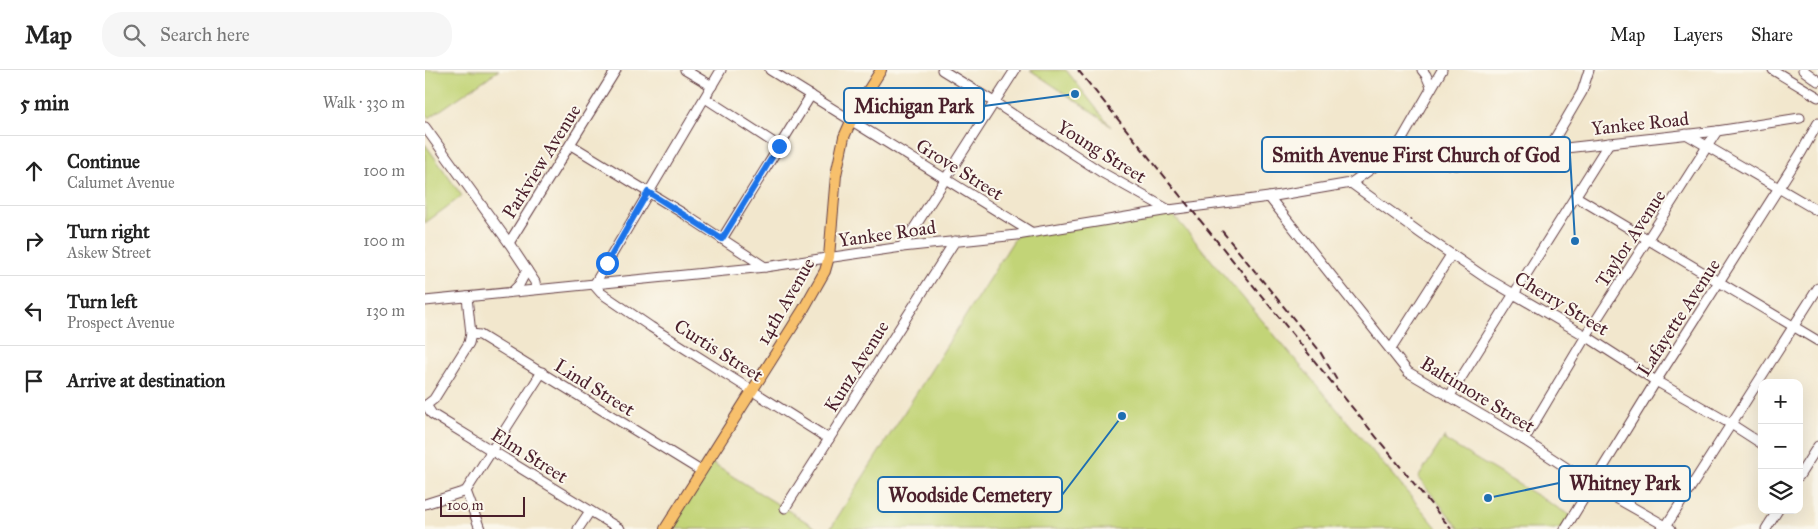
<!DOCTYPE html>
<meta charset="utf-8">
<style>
:root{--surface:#fff;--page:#f6f6f6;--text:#222;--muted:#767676;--line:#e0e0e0}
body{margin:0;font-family:"IM FELL Great Primer",serif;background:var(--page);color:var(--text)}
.controls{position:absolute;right:15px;bottom:15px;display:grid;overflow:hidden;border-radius:10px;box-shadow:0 5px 20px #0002}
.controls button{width:45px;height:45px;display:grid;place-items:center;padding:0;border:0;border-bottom:1px solid var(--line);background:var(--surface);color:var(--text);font:25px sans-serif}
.scale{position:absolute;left:15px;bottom:12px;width:85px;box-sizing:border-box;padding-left:5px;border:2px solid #4a1f2b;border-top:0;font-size:14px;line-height:18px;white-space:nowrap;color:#4a1f2b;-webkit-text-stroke:4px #fbf7ec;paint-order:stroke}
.stop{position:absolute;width:15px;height:15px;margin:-11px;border:4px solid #1a73e8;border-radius:50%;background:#fff}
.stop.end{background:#1a73e8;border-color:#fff;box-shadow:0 1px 5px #0008}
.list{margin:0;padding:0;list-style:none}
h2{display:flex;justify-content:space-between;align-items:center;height:65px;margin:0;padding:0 20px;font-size:21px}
h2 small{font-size:16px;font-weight:400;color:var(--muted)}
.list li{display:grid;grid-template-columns:32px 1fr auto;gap:15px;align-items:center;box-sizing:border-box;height:70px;padding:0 20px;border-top:1px solid var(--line)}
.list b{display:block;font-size:19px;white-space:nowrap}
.list p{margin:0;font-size:16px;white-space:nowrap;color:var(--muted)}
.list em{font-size:16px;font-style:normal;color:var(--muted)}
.icon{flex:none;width:28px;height:28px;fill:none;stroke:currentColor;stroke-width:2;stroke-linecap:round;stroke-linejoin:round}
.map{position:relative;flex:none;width:1393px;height:459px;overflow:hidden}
header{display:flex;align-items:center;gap:30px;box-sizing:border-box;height:70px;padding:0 25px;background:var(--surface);border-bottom:1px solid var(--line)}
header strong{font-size:24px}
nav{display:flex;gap:28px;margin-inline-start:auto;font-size:18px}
.search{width:350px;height:45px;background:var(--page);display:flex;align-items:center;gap:12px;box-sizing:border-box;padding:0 18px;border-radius:20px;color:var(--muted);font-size:19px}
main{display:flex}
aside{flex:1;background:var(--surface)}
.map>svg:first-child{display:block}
.green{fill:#c2d477;stroke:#867a51}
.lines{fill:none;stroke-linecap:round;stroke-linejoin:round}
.minor-casing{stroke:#633d43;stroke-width:11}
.major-casing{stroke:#633d43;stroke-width:12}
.minor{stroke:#fff;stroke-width:9}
.major{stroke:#f7c06c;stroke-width:10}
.rail{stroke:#4a1f2b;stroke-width:2;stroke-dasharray:8 4;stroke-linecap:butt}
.route{stroke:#1a73e8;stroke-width:6}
.labels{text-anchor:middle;stroke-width:4;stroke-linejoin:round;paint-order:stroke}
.street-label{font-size:19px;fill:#4a1f2b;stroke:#fbf7ec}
.leader{fill:none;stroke:#1f6fb2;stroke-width:2}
.callout-dot{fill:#1f6fb2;stroke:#fbf7ec;stroke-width:2}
.callout{fill:#fbf7ec;stroke:#1f6fb2;stroke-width:2}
.callout-label{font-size:20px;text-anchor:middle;font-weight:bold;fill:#4a1f2b}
</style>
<header>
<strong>Map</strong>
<div class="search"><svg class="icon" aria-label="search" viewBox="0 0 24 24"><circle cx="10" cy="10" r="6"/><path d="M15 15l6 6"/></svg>Search here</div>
<nav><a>Map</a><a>Layers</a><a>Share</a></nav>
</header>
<main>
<aside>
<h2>5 min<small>Walk · 330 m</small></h2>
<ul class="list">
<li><svg class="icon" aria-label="ahead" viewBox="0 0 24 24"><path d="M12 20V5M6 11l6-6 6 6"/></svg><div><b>Continue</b><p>Calumet Avenue</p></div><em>100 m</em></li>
<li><svg class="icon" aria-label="right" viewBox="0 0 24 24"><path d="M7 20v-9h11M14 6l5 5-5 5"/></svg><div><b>Turn right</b><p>Askew Street</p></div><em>100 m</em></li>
<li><svg class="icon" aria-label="left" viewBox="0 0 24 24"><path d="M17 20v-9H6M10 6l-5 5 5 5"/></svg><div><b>Turn left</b><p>Prospect Avenue</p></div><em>130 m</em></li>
<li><svg class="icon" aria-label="arrive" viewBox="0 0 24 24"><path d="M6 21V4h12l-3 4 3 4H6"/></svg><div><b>Arrive at destination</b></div></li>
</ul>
</aside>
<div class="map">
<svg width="1393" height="459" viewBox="0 0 1393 459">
<rect width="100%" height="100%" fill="#fbf7ec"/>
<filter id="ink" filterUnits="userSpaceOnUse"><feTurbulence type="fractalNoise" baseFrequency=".02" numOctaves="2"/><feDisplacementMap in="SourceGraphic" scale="10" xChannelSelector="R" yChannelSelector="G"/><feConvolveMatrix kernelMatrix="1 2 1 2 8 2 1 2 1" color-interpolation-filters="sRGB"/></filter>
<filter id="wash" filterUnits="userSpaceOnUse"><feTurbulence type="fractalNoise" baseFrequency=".0096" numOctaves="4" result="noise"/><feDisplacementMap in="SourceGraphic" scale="20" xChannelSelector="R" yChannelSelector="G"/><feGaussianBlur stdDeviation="1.12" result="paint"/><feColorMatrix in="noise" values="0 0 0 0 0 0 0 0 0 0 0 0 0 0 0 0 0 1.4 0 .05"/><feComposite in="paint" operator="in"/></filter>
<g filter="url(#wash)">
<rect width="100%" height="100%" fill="#f2e7cd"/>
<!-- green -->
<g class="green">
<polygon points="0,0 74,0 4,48 0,43"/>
<polygon points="605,0 641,0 686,57 675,47"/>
<polygon points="0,74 37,126 0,153"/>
<polygon points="744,140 1013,459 405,459 592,165"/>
<polygon points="1020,366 1021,371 1148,447 1140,459 1035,459 993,408"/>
<polygon points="283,391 393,459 240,459"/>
</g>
</g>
<g filter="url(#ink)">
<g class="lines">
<defs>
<g id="minor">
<polyline points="260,0 287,16"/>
<polyline points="345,0 606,162"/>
<polyline points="517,0 569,32 676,102 744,140"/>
<polyline points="997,0 1001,5 1006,17"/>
<polyline points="1348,0 1393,27"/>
<polyline points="1378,0 1393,11"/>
<polyline points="280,28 354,76"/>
<polyline points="0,57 84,173 110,212 111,219"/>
<polyline points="1261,64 1393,141"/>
<polyline points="976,71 1001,87 1015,92 1031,95 1123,80 1292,61 1375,48"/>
<polyline points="146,75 259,144 340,197"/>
<polyline points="1123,80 1157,22 1164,0"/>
<polyline points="926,113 998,165 1058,206 1161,266 1231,311 1306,354 1337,374"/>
<polyline points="1150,126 1393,271"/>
<polyline points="844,127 983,302 1099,370 1168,415 1246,459"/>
<polyline points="297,169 386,25"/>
<polyline points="84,173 191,0"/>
<polyline points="477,177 590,0"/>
<polyline points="169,215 176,223 226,257 404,369"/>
<polyline points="169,215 296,0"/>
<polyline points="88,221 94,215 102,200"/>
<polyline points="0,231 340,197 477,177 592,165 744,140 844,127 926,113 959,90 976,71 1017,0"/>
<polyline points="46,264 55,265 276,401"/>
<polyline points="966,279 1026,185"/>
<polyline points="1024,327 1184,73"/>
<polyline points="1,335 7,344 195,459"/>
<polyline points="0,336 9,329 44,273 46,264 42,227"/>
<polyline points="1099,370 1161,266 1292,61"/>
<polyline points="1374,406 1393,376"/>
<polyline points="41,421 55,459"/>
<polyline points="0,434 41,421 117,302"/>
<polyline points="360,438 530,171"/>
<polyline points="1241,456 1393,218"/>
<polyline points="153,459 165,441"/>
<polyline points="1140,459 1231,311 1376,83 1393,53"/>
<polyline points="1341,459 1353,440"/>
</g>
<polyline id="major" points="240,459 378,240 400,201 404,187 411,105 419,67 432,38 456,0"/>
</defs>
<!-- minor casing -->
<use href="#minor" class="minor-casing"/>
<!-- major casing -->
<use href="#major" class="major-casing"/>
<!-- minor -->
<use href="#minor" class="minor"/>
<!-- major -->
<use href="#major" class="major"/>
<!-- rail -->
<g class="rail">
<polyline points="653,0 1026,459"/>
<polyline points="797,161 894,280 913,312"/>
</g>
</g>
</g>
<g class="lines" filter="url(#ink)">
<!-- route -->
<polyline class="route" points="182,193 223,122 297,169 354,76"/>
</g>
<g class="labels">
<!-- street labels -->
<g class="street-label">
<text transform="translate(1215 53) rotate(-6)" y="7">Yankee Road</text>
<text transform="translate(677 81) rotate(32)" y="7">Young Street</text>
<text transform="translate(116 91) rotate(-58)" y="7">Parkview Avenue</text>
<text transform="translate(535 99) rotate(32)" y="7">Grove Street</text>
<text transform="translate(462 163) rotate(-8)" y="7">Yankee Road</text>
<text transform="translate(1205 168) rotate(-57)" y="7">Taylor Avenue</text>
<text transform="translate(360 231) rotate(-60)" y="7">14th Avenue</text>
<text transform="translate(1137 233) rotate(31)" y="7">Cherry Street</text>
<text transform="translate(1253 247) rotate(-57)" y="7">Lafayette Avenue</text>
<text transform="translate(294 280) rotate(32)" y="7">Curtis Street</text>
<text transform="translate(431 296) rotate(-58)" y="7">Kunz Avenue</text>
<text transform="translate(170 317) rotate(32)" y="7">Lind Street</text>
<text transform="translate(1053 324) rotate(31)" y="7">Baltimore Street</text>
<text transform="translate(105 385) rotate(32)" y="7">Elm Street</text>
</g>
</g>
<!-- callouts -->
<path class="leader" d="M650 24L559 36M1150 171L1145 85M1063 428L1134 413M697 346L637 425"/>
<g class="callout-dot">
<circle cx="650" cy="24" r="5"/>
<circle cx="1150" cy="171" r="5"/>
<circle cx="1063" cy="428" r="5"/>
<circle cx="697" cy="346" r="5"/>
</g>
<g class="callout">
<rect x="419" y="18" width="140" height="35" rx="5"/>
<rect x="837" y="67" width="308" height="35" rx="5"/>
<rect x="1134" y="396" width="131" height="35" rx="5"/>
<rect x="453" y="407" width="184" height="35" rx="5"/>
</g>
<g class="callout-label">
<text x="489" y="43">Michigan Park</text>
<text x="991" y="92">Smith Avenue First Church of God</text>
<text x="1200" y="420">Whitney Park</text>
<text x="545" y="432">Woodside Cemetery</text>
</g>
</svg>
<div class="controls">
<button>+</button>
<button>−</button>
<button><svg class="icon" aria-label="layers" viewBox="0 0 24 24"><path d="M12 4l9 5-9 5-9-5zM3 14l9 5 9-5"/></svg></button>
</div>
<div class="scale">100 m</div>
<div class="stop" style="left:182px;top:193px"></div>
<div class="stop end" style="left:354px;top:76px"></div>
</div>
</main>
